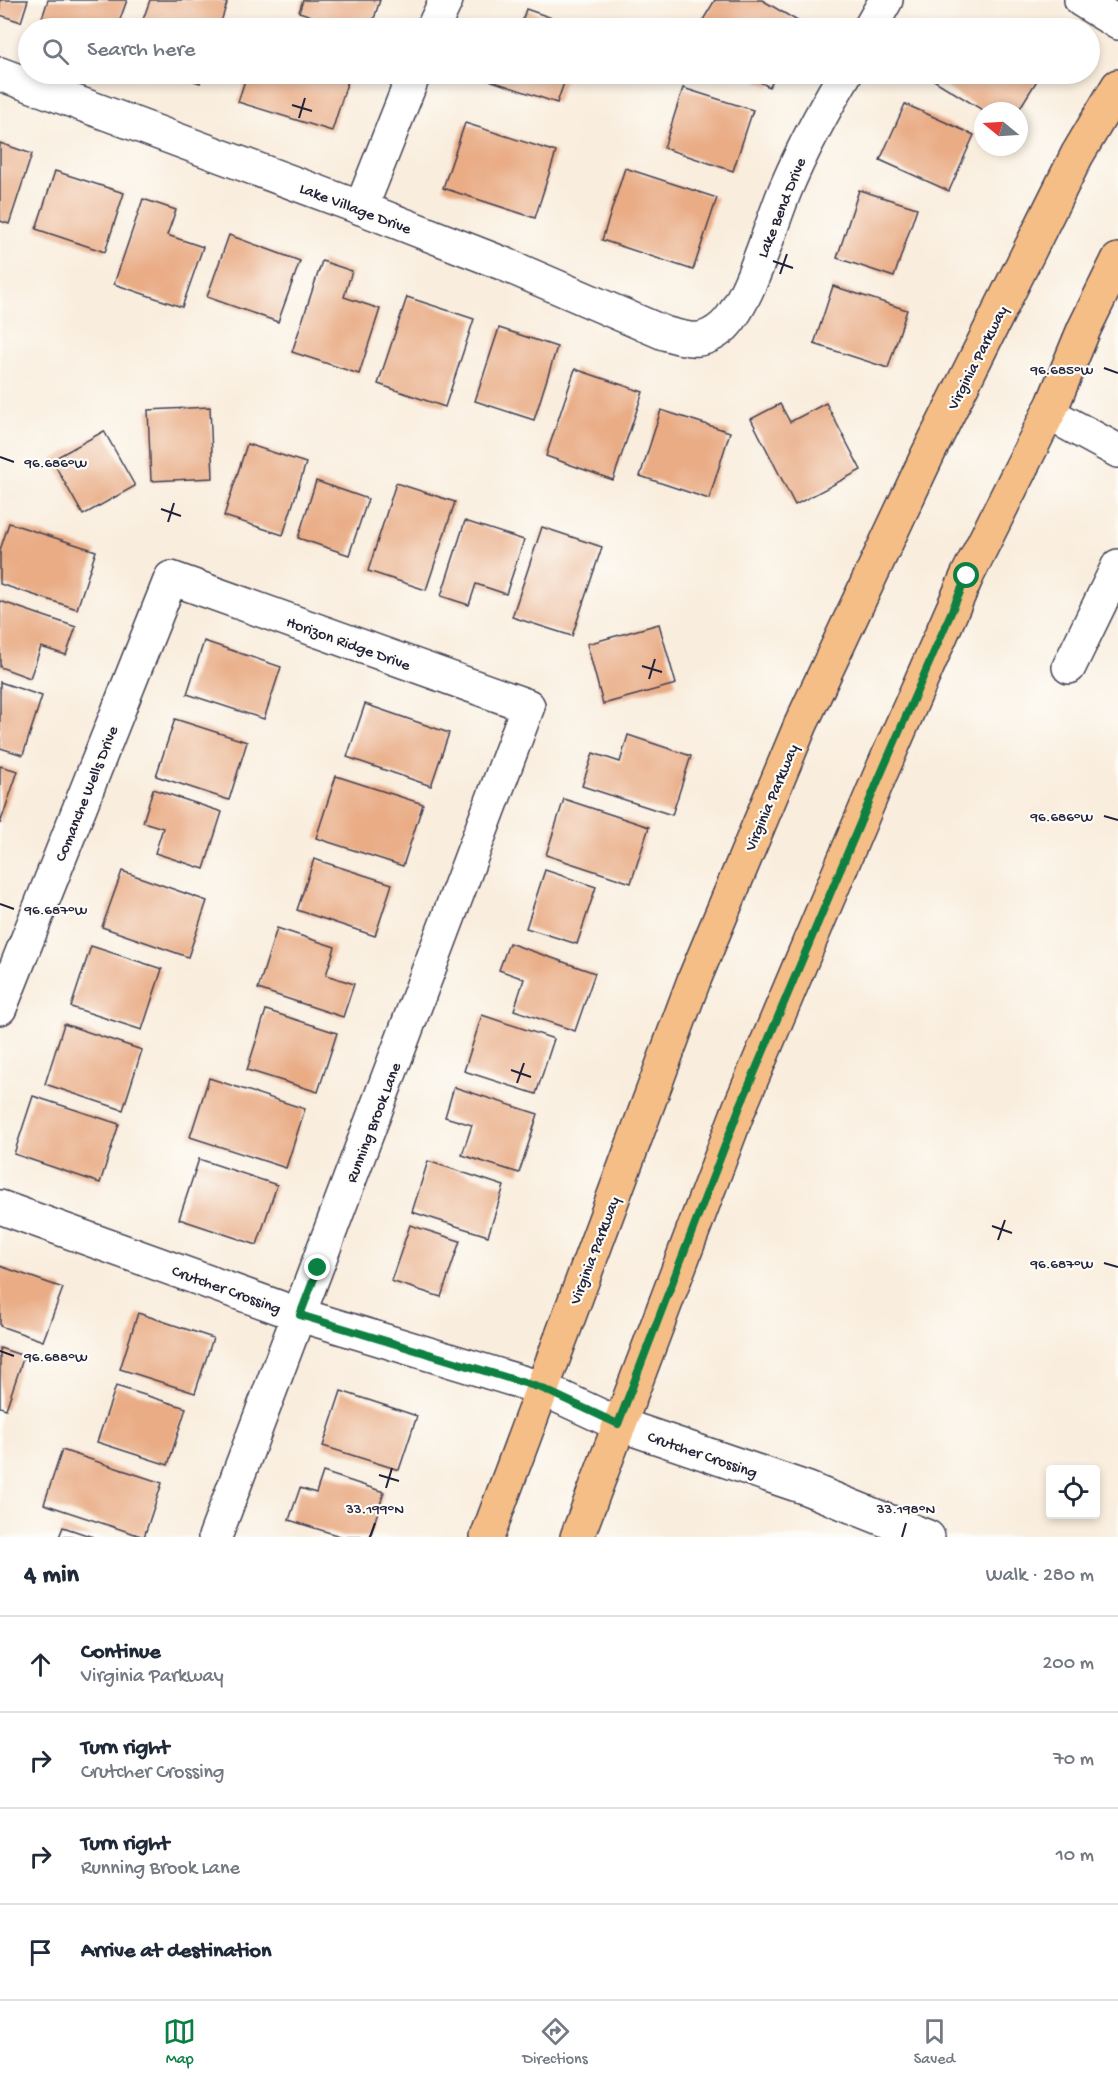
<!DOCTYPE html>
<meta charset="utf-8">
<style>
:root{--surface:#fff;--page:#f2f2f3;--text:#1f2937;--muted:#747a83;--line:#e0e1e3;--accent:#0b8043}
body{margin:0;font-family:"Gochi Hand",sans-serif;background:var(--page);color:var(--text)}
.controls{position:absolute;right:18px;bottom:18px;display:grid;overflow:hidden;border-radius:6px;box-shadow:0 3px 9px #0003}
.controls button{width:54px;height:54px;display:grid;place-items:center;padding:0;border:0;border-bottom:2px solid var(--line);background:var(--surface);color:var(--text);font:30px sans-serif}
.compass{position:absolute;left:974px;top:102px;width:54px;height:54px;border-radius:50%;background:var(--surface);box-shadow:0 3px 9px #0003;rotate:288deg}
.stop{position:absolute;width:18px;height:18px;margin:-14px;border:4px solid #0b8043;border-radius:50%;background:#fff}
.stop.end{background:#0b8043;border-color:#fff;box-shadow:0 2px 6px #0008}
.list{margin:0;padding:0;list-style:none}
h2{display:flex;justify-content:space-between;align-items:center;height:78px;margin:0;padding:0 24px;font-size:26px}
h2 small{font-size:20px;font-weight:400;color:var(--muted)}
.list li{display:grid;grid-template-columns:39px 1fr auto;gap:18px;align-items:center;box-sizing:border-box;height:96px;padding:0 24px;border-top:2px solid var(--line)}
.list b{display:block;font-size:22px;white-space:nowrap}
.list p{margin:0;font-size:20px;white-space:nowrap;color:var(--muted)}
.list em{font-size:20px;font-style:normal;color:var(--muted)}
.icon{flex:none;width:33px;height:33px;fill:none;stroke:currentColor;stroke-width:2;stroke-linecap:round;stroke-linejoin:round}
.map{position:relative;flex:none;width:1118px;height:1537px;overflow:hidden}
.search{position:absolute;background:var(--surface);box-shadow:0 3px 9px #0003;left:18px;right:18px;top:18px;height:66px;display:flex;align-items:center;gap:15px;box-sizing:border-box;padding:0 21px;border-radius:33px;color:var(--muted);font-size:22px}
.sheet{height:462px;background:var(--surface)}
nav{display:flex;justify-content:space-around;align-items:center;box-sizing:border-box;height:84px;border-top:2px solid var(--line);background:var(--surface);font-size:16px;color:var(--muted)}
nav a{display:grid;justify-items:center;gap:3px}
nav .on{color:var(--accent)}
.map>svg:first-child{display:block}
.building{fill:#e9ac85}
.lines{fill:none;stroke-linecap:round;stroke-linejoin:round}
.minor-casing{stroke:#424053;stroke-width:36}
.major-casing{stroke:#424053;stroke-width:36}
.minor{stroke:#fff;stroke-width:33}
.major{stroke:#f6be87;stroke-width:33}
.route{stroke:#0b8043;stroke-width:8}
.ticks{fill:none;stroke:#22223b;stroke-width:2}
.labels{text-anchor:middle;stroke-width:4.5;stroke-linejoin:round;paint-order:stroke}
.street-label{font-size:16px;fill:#22223b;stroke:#fdfcf7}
.ticks-label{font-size:15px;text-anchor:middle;fill:#22223b;stroke:#fdfcf7;stroke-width:4.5;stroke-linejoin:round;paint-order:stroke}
</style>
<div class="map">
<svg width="1118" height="1537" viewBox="0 0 1118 1537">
<rect width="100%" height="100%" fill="#fdfcf7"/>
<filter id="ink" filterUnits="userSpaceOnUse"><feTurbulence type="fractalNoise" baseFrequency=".0167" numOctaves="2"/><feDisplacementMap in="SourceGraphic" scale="12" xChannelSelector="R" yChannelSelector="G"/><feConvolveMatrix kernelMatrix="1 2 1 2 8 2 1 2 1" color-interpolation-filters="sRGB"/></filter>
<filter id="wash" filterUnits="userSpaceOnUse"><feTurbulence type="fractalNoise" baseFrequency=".008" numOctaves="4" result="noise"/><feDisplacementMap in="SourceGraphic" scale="24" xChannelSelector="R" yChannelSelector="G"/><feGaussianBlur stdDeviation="1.35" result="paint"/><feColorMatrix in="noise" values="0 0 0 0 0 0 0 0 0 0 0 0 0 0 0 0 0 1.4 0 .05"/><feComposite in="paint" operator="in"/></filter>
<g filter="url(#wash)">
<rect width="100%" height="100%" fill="#f9eddd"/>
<g id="blocks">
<!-- building -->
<g class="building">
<polygon points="0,0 28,0 21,22 0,15"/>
<polygon points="48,0 127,0 117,28 65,28 41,21"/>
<polygon points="150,0 218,0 227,3 219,28 140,28"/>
<polygon points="303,0 380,0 371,28 350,28 299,12"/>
<polygon points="715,0 762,0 806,26 804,28 698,28"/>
<polygon points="526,9 581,28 520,28"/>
<polygon points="174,74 203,74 200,83"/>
<polygon points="247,74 350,74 332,131 238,102"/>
<polygon points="487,74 567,74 557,103 486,79"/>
<polygon points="746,74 777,74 769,87"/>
<polygon points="928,74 1041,74 1018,111 984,111 927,76"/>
<polygon points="683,88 753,110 733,171 664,148"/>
<polygon points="905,104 974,135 949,191 880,160"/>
<polygon points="465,123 556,152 535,218 443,188"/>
<polygon points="0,143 32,154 9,224 0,221"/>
<polygon points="625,168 717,198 693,270 602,240"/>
<polygon points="55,171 124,193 105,252 36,229"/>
<polygon points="859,190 917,208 894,277 837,258"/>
<polygon points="143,199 176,210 167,235 203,247 182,307 114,284"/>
<polygon points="229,235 300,261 278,322 207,297"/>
<polygon points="322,261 352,271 344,297 380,309 359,374 292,352"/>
<polygon points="833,286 907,310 888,368 814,344"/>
<polygon points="407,297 474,319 445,407 378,384"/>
<polygon points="499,328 557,347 534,420 475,401"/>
<polygon points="575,369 643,392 613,480 546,456"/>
<polygon points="826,403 861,470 795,505 751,419 780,404 790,422"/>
<polygon points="210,407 213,478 151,481 148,410"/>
<polygon points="661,410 730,432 709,499 640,476"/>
<polygon points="104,431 135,486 83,515 52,460"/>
<polygon points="247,444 306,463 283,535 224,516"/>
<polygon points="316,481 368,499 349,555 298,538"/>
<polygon points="396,483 455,502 426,590 368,571"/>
<polygon points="465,521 524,540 506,594 476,584 469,605 441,596"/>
<polygon points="9,523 96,551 77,609 0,584 0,550"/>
<polygon points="542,527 602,547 572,636 512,617"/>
<polygon points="0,601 76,627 66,655 41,647 30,678 0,667"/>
<polygon points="659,624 676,684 603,704 587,644"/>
<polygon points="204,641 281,667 264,719 187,694"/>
<polygon points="0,682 42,696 23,755 0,748"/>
<polygon points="365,704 449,733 431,786 347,757"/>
<polygon points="175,719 247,742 229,800 156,776"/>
<polygon points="628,735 691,756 672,815 582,786 593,753 620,762"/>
<polygon points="0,766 18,771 0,824"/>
<polygon points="336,776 423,804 403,866 316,838"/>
<polygon points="153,789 222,812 204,869 155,853 163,828 143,822"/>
<polygon points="564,799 649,827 631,883 546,855"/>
<polygon points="314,859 392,884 375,936 297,910"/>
<polygon points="545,870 596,887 577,944 526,928"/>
<polygon points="122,871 207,901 188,957 102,927"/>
<polygon points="277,928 335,947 326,975 354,984 343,1017 258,989"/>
<polygon points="509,943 595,973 575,1031 514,1010 524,979 499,970"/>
<polygon points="91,946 162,969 142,1030 71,1007"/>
<polygon points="266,1010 337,1033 318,1092 247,1070"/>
<polygon points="482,1015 554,1039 536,1094 464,1071"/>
<polygon points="64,1024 142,1050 123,1110 45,1084"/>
<polygon points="209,1078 305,1109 286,1168 190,1137"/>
<polygon points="454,1087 538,1114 519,1173 462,1155 472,1125 445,1117"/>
<polygon points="33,1096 119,1124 100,1183 14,1154"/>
<polygon points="199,1159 277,1185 257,1245 179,1219"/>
<polygon points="428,1161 504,1186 488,1236 412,1212"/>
<polygon points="410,1225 460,1241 441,1297 391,1281"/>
<polygon points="0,1266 63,1288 43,1341 0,1326"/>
<polygon points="138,1313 213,1338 195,1393 120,1369"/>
<polygon points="0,1348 24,1356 6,1409 0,1407"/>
<polygon points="116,1386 186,1408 168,1465 97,1442"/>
<polygon points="341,1391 417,1416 399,1470 323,1446"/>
<polygon points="62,1450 162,1483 144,1537 44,1504"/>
<polygon points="323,1472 384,1492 370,1537 343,1537 289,1520 300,1488 316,1493"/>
<polygon points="63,1527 93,1537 59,1537"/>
</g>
</g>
</g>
<g filter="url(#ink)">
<use href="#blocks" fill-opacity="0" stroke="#424053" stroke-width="1.5"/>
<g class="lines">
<defs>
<g id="minor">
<polyline points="1081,0 1118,23"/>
<polyline points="433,28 446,0"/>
<polyline points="870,28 886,0"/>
<path d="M0,74L361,208L504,264L664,333C689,340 703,345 724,326C750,301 771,223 786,188C803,148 823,111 845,74"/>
<polyline points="361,208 414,74"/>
<polyline points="1048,413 1118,451"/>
<polyline points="1069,667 1118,566"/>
<polyline points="0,1008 171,578 528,706 215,1537"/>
<polyline points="0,1207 300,1315 541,1388 618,1424 806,1488 928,1537"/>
</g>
<g id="major">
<polyline points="487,1537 694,980 801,724 928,454 1077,155 1118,86"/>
<polyline points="577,1537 739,1109 880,775 967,576 1053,404 1084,329 1118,260"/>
</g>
</defs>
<!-- minor casing -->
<use href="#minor" class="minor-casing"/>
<!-- major casing -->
<use href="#major" class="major-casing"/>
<!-- minor -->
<use href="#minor" class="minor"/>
<!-- major -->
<use href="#major" class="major"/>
</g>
</g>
<g class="lines" filter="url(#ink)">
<!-- route -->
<polyline class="route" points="318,1268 300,1315 541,1388 618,1424 739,1109 880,776 967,576"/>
</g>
<!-- ticks -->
<path class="ticks" d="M292,105L312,111M299,118L305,98M773,261L793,268M780,274L787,254M1104,368L1118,373M0,457L14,462M161,509L181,516M168,522L174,503M642,666L662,672M649,679L655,659M1104,816L1118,820M0,904L14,909M511,1070L531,1077M517,1083L524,1063M992,1226L1012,1233M998,1240L1005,1220M1104,1263L1118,1267M0,1351L14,1356M379,1475L399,1481M386,1488L392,1468M370,1537L375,1523M902,1537L906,1523"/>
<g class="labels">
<!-- street labels -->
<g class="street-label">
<text transform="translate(356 207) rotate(21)" y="6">Lake Village Drive</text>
<text transform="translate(780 207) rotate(-68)" y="6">Lake Bend Drive</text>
<text transform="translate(976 357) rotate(-63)" y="6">Virginia Parkway</text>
<text transform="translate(349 642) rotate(20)" y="6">Horizon Ridge Drive</text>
<text transform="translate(85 793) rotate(-68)" y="6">Comanche Wells Drive</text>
<text transform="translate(770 797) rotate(-67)" y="6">Virginia Parkway</text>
<text transform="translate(372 1122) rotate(-69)" y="6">Running Brook Lane</text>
<text transform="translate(593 1250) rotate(-69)" y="6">Virginia Parkway</text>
<text transform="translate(227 1288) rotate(20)" y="6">Crutcher Crossing</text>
<text transform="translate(703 1453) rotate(19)" y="6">Crutcher Crossing</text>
</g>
</g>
<g class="ticks-label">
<text x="1062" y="374">96.685°W</text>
<text x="56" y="467">96.686°W</text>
<text x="1062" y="821">96.686°W</text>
<text x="56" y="914">96.687°W</text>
<text x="1062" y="1268">96.687°W</text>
<text x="56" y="1361">96.688°W</text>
<text x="375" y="1513">33.199°N</text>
<text x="906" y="1513">33.198°N</text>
</g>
</svg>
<div class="controls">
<button><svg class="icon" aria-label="locate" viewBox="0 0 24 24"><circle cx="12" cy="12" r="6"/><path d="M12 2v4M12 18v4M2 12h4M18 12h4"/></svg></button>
</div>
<svg class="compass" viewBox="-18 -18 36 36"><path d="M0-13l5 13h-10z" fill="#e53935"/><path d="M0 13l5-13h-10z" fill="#747a83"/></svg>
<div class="stop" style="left:967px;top:576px"></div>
<div class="stop end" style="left:318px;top:1268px"></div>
<div class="search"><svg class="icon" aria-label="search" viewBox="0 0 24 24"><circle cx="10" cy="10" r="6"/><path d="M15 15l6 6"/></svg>Search here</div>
</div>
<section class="sheet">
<h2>4 min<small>Walk · 280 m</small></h2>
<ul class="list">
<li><svg class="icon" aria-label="ahead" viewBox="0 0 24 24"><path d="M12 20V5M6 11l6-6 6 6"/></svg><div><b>Continue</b><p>Virginia Parkway</p></div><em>200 m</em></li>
<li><svg class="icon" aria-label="right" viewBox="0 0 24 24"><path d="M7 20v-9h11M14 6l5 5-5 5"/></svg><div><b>Turn right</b><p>Crutcher Crossing</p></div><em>70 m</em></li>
<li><svg class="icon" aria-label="right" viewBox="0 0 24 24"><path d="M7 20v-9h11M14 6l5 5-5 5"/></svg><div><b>Turn right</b><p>Running Brook Lane</p></div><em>10 m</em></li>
<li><svg class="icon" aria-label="arrive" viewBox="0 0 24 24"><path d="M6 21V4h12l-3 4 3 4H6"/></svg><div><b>Arrive at destination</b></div></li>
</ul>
</section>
<nav>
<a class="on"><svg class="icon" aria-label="map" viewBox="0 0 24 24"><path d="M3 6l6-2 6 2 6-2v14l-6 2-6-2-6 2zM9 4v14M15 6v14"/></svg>Map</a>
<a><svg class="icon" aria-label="directions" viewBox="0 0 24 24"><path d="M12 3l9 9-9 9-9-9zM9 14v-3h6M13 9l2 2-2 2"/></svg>Directions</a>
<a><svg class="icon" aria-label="saved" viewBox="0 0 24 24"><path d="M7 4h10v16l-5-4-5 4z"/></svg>Saved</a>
</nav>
